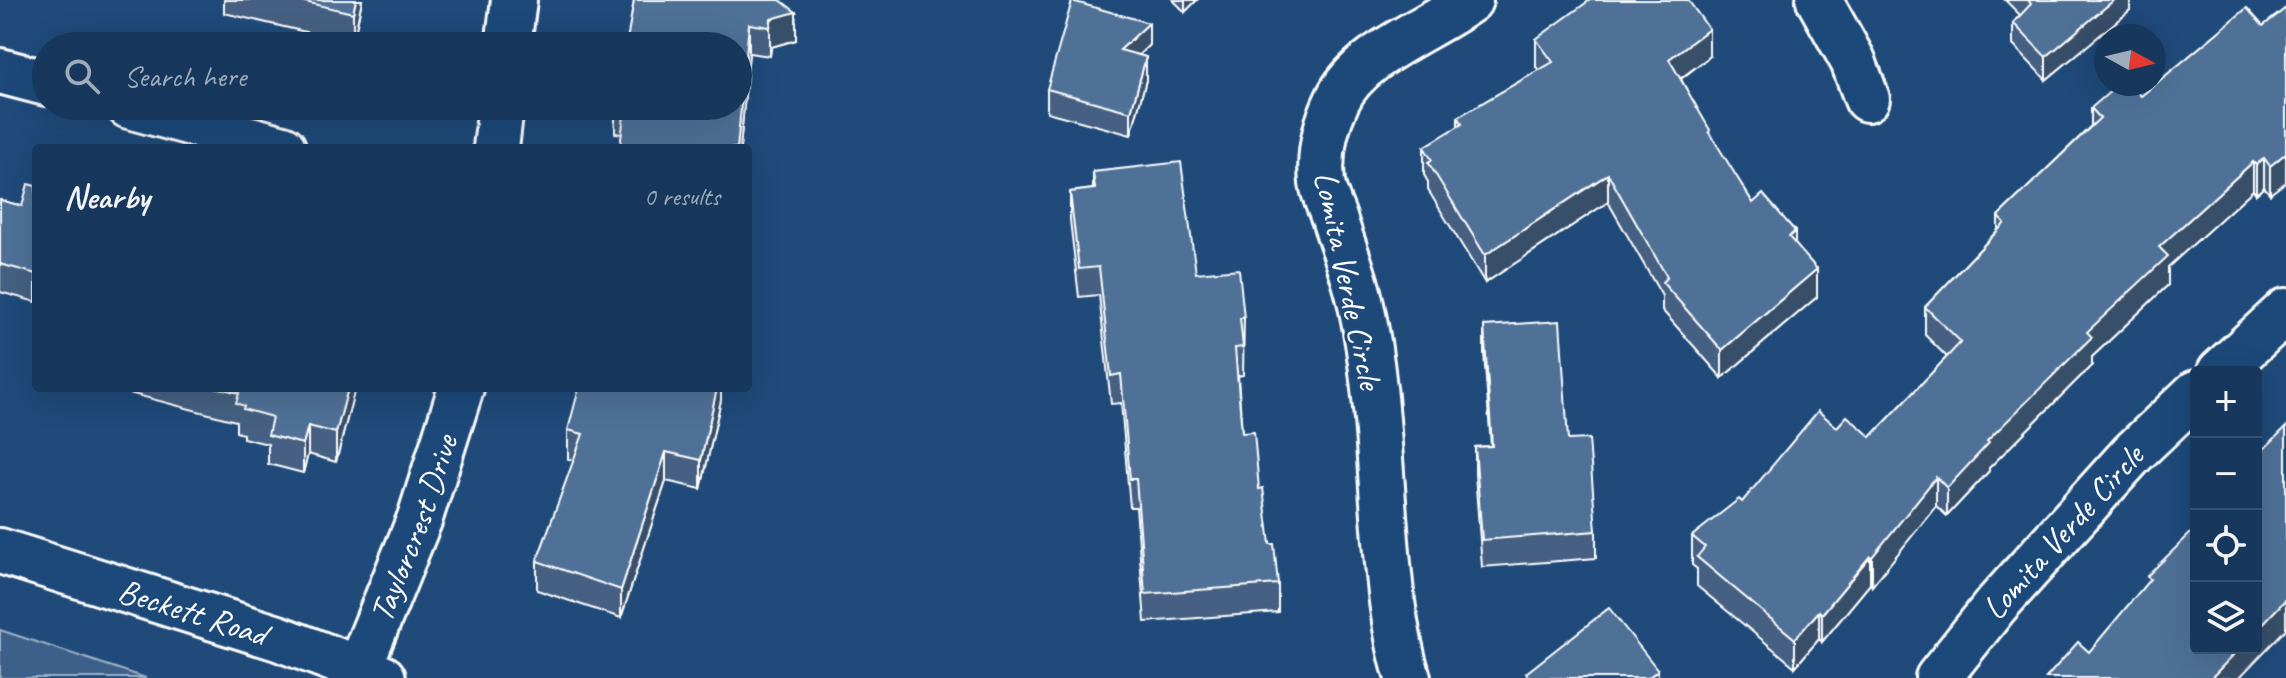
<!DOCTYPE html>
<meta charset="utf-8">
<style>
:root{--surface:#17385c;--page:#203f62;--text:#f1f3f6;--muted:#9eacbb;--line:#365272}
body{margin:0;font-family:Caveat,sans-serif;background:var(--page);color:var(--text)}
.controls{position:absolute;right:24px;bottom:24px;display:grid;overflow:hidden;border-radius:8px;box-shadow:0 8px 32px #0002}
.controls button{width:72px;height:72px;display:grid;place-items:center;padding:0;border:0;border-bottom:2px solid var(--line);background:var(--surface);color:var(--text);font:40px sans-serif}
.compass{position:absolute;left:2094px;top:24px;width:72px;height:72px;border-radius:50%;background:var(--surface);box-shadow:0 8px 32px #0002;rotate:98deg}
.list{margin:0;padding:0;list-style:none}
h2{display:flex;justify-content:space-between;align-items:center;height:104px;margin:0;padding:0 32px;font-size:34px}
h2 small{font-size:26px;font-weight:400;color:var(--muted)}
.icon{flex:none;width:44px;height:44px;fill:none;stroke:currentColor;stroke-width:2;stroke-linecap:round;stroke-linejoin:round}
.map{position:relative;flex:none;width:2286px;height:678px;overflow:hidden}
.search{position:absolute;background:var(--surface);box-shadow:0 8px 32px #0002;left:32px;top:32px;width:720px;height:88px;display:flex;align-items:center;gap:20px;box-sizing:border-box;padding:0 28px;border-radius:44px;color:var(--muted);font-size:30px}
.panel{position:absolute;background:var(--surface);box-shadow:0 8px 32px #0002;left:32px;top:144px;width:720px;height:248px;border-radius:8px}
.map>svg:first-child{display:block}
.green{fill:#3c618b;stroke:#9eb0c5;stroke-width:2}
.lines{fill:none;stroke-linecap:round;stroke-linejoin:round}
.minor-casing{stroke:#fff;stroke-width:50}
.minor{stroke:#1f4a7a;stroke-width:44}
.wall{fill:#456182;stroke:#fff;stroke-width:2}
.shaded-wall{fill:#384f6a;stroke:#fff;stroke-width:2}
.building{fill:#507197;stroke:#fff;stroke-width:2}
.labels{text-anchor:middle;stroke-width:6;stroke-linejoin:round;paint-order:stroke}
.street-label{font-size:34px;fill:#fff;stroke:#1f4a7a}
</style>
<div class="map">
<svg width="2286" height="678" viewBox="0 0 2286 678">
<rect width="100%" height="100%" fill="#1f4a7a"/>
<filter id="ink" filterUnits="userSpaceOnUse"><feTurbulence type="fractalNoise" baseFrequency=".0125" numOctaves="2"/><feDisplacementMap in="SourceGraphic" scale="16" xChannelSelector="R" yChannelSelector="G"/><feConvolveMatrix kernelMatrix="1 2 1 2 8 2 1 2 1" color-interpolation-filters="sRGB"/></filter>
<g filter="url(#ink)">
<!-- green -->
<polygon class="green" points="0,630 146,678 0,678"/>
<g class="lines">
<defs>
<g id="minor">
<polyline points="1819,0 1853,61 1867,99"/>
<polyline points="508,46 514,0"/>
<polyline points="0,71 46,83"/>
<polyline points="129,106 283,148"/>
<polyline points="496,148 501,106"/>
<polyline points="2220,372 2286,311"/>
<path id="s1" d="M0,551L278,638L383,678"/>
<path id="s2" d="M359,668L420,518L461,388"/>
<path d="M1408,678C1393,630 1389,579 1385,528C1379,454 1377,378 1361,305C1355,275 1343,247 1334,218C1330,207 1324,195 1322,183C1319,155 1325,126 1337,101C1358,54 1429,30 1470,0"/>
<path id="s3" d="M1938,678L1996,605L2133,453L2196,393"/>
</g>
</defs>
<!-- minor casing -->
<use href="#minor" class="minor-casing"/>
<!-- minor -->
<use href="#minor" class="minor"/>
</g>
<!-- wall -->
<g class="wall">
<polygon points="224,0 362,0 353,43 224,13"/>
<polygon points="780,0 796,40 771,47 770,56 749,53 740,148 620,148 622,134 615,133 615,106 738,106 626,46"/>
<polygon points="1173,0 1197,0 1185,12"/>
<polygon points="2005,0 2130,0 2130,10 2046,80 2013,45 2013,23 2020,15"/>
<polygon points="2286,8 2270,194 2264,187 2256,194 2253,190 2168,267 2168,285 2092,357 2092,365 1989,468 1989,471 1947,516 1936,506 1872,586 1870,584 1822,642 1819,639 1795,667 1697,586 1697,569 1692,565 1692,536 1742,502 1837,427 1871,437 1947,357 1925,335 1925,307 1998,230 1998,216 2091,126 2091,108 2141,96 2263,26"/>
<polygon points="1536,39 1709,57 1681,79 1710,135 1753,203 1795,244 1817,297 1722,378 1662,310 1662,296 1608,202 1485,283 1428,190 1428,182 1424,175 1424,147 1458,127 1458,117 1539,70 1536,67"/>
<polygon points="1149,45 1139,55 1146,80 1131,135 1047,112 1047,89"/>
<polygon points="1093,172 1196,273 1244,318 1243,375 1238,376 1242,433 1259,489 1278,584 1278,612 1145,622 1136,507 1130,507 1121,403 1111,404 1099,295 1079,297 1070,220 1070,192 1093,189"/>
<polygon points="36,186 36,302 0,292 0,200 22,206"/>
<polygon points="1484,326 1568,440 1596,531 1596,558 1482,567 1475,474 1475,447 1491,446 1484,353"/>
<polygon points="110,388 355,388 336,462 308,454 303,473 268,464 268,444 243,438 243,434 236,432 236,421"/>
<polygon points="721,388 721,400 701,489 666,481 621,618 537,590 537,561 574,460 568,459 568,430"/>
</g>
<!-- shaded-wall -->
<g class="shaded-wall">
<polygon points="356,0 362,0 353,43 353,13"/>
<polygon points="775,0 796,12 796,40 771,47 770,56 770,27"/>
<polygon points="1185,0 1197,0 1185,12"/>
<polygon points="2114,0 2130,0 2130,10 2046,80 2046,57"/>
<polygon points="1149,23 1149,45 1120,73 1120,50"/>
<polygon points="749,24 749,53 740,148 737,148"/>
<polygon points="1709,29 1709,57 1669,87 1669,59"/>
<polygon points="1146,57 1146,80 1131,135 1131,112"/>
<polygon points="2286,153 2286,182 2270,194 2270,166"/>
<polygon points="2264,158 2264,187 2256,194 2256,165"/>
<polygon points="2253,162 2253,190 2168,267 2168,285 2092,357 2092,365 1989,468 1989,471 1947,516 1947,488 1987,441 2087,332 2159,247"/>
<polygon points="1608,174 1608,202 1485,283 1485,255"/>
<polygon points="750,210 750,239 748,253 748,224"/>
<polygon points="1795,231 1795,259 1789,237"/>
<polygon points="1817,269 1817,297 1722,378 1722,350"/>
<polygon points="348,388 355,388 336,462 336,433"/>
<polygon points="717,388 721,388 721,400 701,489 701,460"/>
<polygon points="308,426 308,454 303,473 303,444"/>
<polygon points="666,452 666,481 621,618 621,590"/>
<polygon points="1936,477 1936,506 1872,586 1872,557"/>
<polygon points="1870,556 1870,584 1822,642 1822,614"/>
<polygon points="2286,599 2286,629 2239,678 2211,678 2240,648 2256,648 2256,631"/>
<polygon points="1819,611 1819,639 1795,667 1795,639"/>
<polygon points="1658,670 1658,678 1648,678"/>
</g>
<!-- building -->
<g class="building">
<polygon points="296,0 356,0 353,13"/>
<polygon points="634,0 780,0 796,12 771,19 770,27 749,24 737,148 620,148 625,106 738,106 738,46 626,46"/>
<polygon points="1590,0 1688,0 1709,29 1669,59 1710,130 1709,132 1753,203 1763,194 1795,231 1789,237 1817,269 1722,350 1662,282 1667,277 1608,174 1485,255 1428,162 1432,160 1424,147 1462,124 1458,117 1553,62 1536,39"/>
<polygon points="2028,0 2114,0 2046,57 2013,23 2031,4"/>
<polygon points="1072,1 1149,23 1120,50 1146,57 1131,112 1047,89"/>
<polygon points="2247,8 2263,26 2286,8 2286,153 2270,166 2264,158 2256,165 2253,162 2159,247 2168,256 2087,332 2092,337 1987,441 1989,443 1947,488 1936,477 1872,557 1870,556 1822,614 1819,611 1795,639 1697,557 1705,547 1692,536 1739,499 1742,502 1818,411 1837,427 1847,416 1871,437 1961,342 1925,307 2005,223 1998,216 2100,118 2091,108 2119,84 2130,84 2141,96"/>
<polygon points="1181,162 1196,273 1239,269 1244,318 1240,318 1243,347 1235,348 1242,433 1254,432 1259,489 1263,488 1270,544 1274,544 1278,584 1145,594 1136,479 1130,479 1121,374 1111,376 1099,267 1079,269 1070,192 1095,189 1093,172"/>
<polygon points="28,184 36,186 36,274 0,264 0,200 22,206"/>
<polygon points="1560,321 1568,440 1589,439 1596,531 1482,540 1475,447 1492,446 1484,326"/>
<polygon points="220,388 348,388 336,433 308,426 303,444 268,435 272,417 243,409 244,406 236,403 239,393"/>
<polygon points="579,388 717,388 701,460 666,452 621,590 537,561 583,434 568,430"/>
<polygon points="2286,427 2286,599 2256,631 2256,453 2258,455"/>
<polygon points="2196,528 2196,648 2240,648 2211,678 2046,678 2078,642 2089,652 2150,579 2147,576"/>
<polygon points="1609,608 1658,670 1648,678 1529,678 1526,673"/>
</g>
</g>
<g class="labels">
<!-- street labels -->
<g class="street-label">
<text transform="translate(1349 280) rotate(78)" y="12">Lomita Verde Circle</text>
<text dy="12" stroke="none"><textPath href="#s2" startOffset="150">Taylorcrest Drive</textPath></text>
<text dy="12" stroke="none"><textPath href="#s3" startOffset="192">Lomita Verde Circle</textPath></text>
<text dy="12" stroke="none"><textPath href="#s1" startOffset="202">Beckett Road</textPath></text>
</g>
</g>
</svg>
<div class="controls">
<button>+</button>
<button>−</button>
<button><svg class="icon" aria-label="locate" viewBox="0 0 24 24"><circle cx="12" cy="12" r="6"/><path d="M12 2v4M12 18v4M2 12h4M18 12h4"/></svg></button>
<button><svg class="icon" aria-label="layers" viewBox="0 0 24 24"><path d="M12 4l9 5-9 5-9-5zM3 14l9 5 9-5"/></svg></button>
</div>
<svg class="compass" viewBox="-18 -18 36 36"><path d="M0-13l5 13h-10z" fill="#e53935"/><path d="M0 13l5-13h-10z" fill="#9eacbb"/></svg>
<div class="search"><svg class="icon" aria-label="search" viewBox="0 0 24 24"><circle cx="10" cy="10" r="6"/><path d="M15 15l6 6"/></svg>Search here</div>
<section class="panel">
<h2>Nearby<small>0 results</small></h2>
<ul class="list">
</ul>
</section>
</div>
